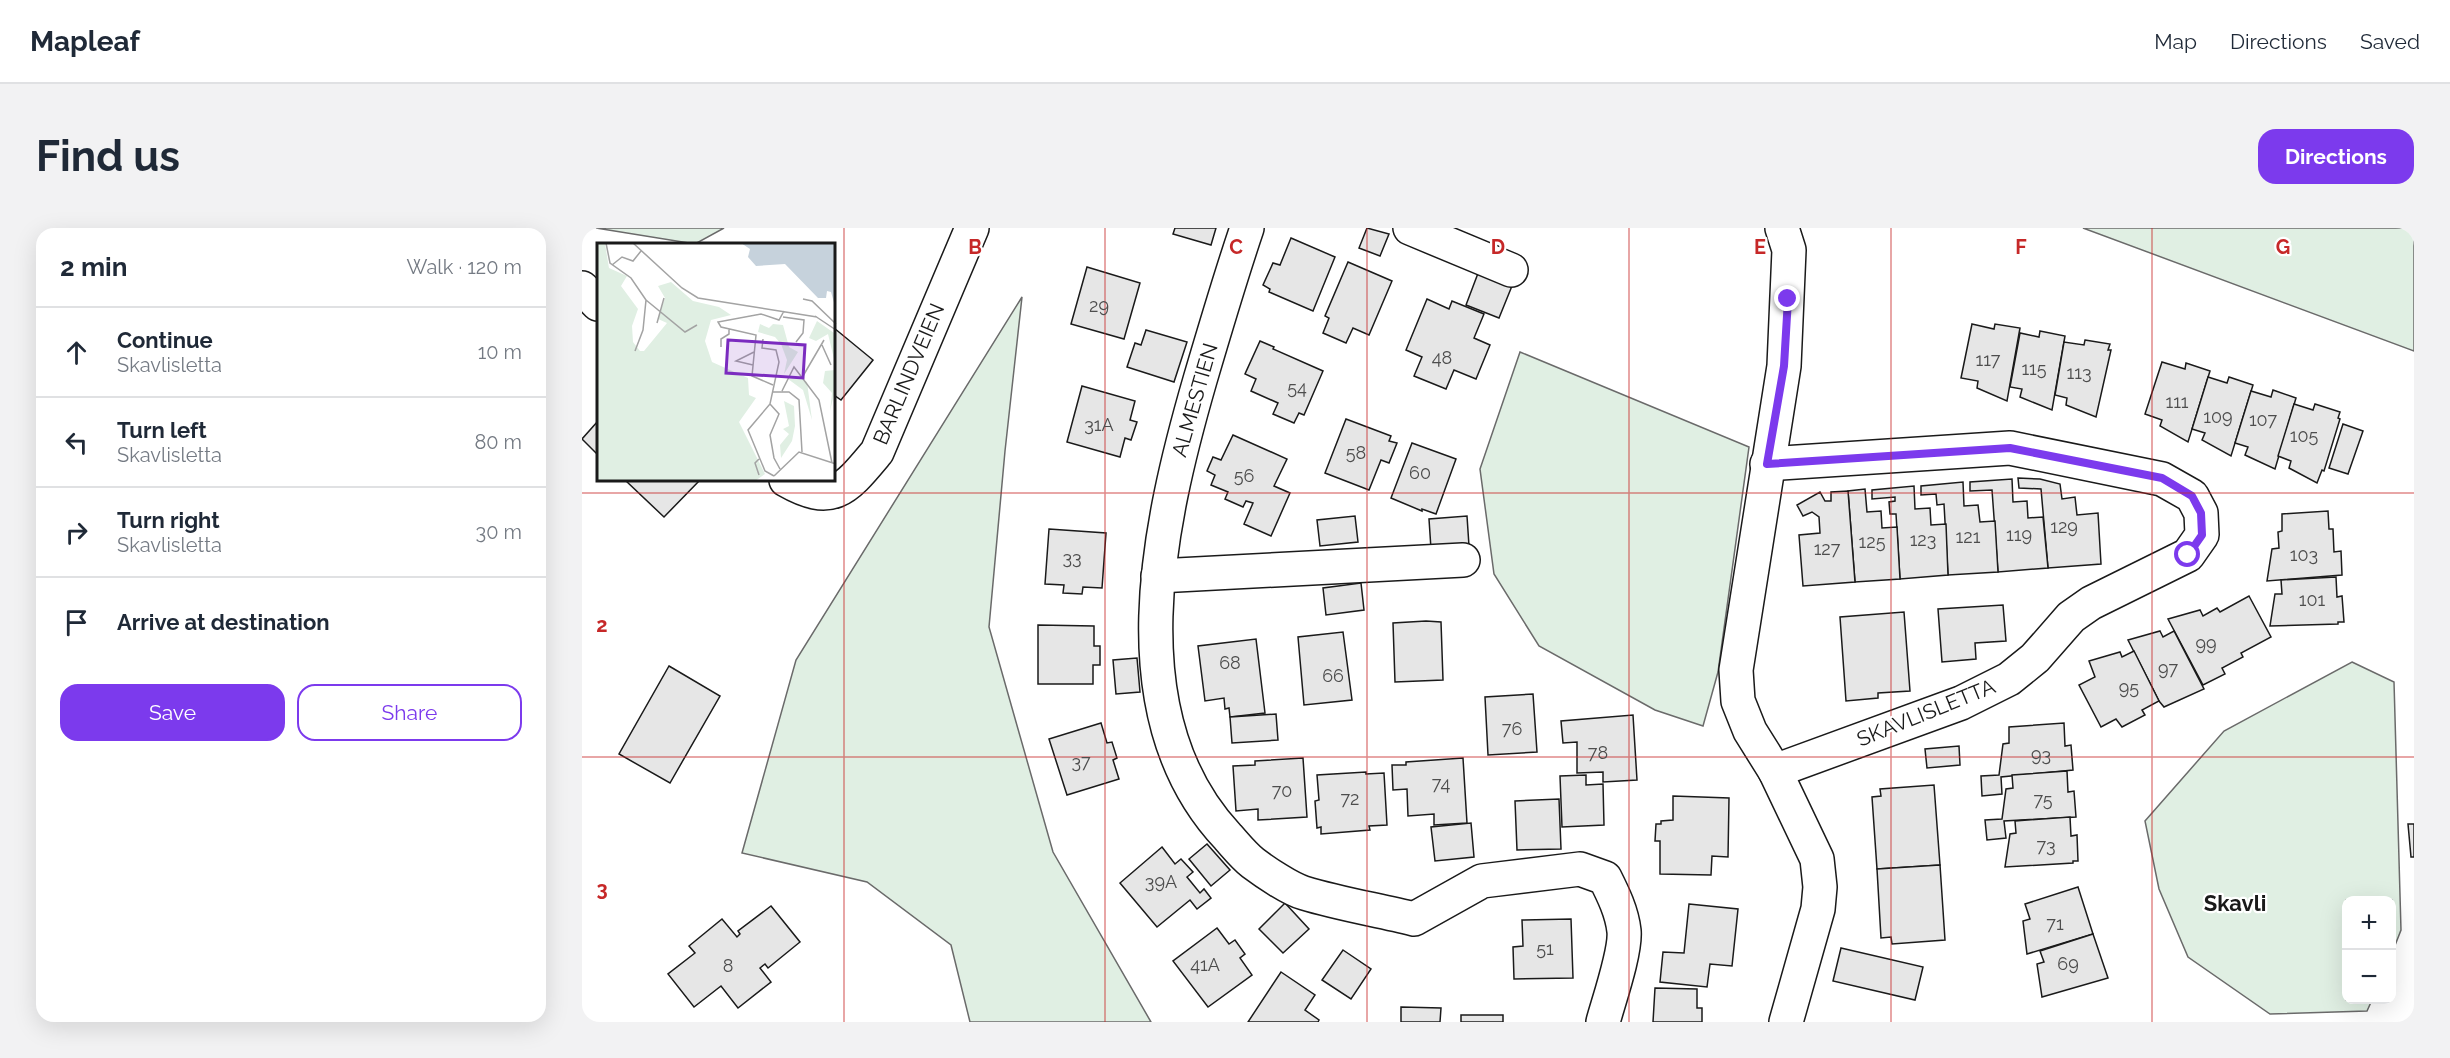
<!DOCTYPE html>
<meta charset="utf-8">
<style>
:root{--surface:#fff;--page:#f2f2f3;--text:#1f2937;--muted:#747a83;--line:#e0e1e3;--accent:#7c3aed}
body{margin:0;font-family:Raleway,sans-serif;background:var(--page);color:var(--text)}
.controls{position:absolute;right:18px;bottom:18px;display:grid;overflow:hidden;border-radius:12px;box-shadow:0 6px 24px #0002}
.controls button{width:54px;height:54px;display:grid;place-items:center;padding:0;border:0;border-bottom:2px solid var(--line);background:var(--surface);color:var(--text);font:30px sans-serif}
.stop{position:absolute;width:18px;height:18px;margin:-14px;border:4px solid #7c3aed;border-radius:50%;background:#fff}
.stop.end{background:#7c3aed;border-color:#fff;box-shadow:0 2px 6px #0008}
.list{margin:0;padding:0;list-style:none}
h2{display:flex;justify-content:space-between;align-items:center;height:78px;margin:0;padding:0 24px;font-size:26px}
h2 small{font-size:20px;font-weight:400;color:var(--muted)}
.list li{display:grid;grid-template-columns:39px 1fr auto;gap:18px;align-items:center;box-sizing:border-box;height:90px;padding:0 24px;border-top:2px solid var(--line)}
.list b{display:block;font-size:22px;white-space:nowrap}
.list p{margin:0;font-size:20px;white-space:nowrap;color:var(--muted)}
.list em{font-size:20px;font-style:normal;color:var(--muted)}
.actions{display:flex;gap:12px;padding:18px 24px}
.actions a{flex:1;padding:14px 0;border:2px solid var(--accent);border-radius:18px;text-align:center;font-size:21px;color:var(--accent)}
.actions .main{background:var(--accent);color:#fff}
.icon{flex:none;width:33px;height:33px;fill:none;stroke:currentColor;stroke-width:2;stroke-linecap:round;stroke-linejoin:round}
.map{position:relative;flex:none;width:1832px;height:794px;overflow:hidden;border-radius:18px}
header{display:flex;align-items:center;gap:36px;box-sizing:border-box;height:84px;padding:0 30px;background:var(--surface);border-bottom:2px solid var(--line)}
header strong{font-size:28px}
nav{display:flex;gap:33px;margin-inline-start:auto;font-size:21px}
.intro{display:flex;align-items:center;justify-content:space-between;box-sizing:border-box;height:144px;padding:0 36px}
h1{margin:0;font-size:42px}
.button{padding:15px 27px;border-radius:18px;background:var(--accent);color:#fff;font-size:21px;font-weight:700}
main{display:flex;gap:36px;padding:0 36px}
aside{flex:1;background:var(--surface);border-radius:18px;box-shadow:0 6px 24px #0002}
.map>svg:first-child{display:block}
.green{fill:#e0efe3;stroke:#6a6a6a;stroke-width:1.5}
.building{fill:#e6e6e6;stroke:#1a1a1a;stroke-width:1.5}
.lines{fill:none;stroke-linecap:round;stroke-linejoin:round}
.minor-casing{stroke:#1a1a1a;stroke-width:36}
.minor{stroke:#fff;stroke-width:33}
.route{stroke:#7c3aed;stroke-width:8}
.grid{fill:none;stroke:#c62828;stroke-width:1.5;stroke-opacity:0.55}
.labels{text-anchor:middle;stroke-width:4.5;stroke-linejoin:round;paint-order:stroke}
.number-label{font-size:18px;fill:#4d4d4d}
.street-label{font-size:21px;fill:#1a1a1a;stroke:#fff}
.neighbourhood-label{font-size:22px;font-weight:bold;fill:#1a1a1a;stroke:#fff}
.inset-road{fill:none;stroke:#a3a3a3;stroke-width:1.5}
.view{fill:#7b2cbf;fill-opacity:0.15;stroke:#7b2cbf;stroke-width:3}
.inset-edge{fill:none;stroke:#1a1a1a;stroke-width:3}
.grid-label{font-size:20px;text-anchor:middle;font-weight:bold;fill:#c62828;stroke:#fff;stroke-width:4.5;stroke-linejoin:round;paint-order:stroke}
</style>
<header>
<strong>Mapleaf</strong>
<nav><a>Map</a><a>Directions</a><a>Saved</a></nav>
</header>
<div class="intro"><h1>Find us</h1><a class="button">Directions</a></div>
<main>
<aside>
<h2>2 min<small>Walk · 120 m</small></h2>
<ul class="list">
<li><svg class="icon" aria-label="ahead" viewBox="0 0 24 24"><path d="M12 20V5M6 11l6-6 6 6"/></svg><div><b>Continue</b><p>Skavlisletta</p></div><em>10 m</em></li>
<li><svg class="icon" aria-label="left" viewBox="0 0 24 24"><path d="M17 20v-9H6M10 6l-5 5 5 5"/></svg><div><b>Turn left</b><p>Skavlisletta</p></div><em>80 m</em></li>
<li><svg class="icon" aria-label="right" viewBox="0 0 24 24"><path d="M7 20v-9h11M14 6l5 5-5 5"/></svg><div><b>Turn right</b><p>Skavlisletta</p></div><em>30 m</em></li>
<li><svg class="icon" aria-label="arrive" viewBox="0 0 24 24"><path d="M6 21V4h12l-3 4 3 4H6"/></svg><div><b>Arrive at destination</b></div></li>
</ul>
<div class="actions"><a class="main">Save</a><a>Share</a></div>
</aside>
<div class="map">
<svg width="1832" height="794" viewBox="0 0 1832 794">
<rect width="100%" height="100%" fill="#fff"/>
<!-- green -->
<g class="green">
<polygon points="14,0 142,0 113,16"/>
<polygon points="1501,0 1832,0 1832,123"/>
<polygon points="440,69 423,223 407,399 471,624 569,794 388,794 369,717 285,654 160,625 214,432"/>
<polygon points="938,124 1167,219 1136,444 1121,498 1073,482 957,418 912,346 898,241"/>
<polygon points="1770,434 1812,454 1819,702 1810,725 1810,672 1764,672 1764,772 1790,772 1785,783 1688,786 1606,729 1577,661 1563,593 1642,503"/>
</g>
<!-- building -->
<g class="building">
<polygon points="593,0 634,0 629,17 591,6"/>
<polygon points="785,0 807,6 798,28 777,20"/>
<polygon points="709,10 753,29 731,83 687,64 688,61 681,57 691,35 698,37"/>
<polygon points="766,34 810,53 787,107 771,100 764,115 741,105 747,90 743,88"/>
<polygon points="505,39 558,55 542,111 489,96"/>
<polygon points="898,40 932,53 917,90 884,77"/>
<polygon points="845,71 867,81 870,73 902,86 892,110 908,117 894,151 872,142 864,161 832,148 840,129 824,122"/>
<polygon points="1390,96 1412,101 1413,96 1438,100 1425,173 1395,160 1396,153 1379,150"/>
<polygon points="252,100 291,132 259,172 252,167"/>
<polygon points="564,102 605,114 592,154 545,139 553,115 559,117"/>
<polygon points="1458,103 1483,108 1470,182 1438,169 1440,161 1428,159 1438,105 1457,109"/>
<polygon points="1503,112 1528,116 1526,122 1529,122 1514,189 1484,177 1485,170 1473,167 1482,114 1502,117"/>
<polygon points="678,113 692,119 691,121 741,143 722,187 717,185 712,195 691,186 696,175 669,163 674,151 663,146"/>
<polygon points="1580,134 1603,141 1604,135 1628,143 1606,214 1578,198 1580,192 1563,186"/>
<polygon points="1626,149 1645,155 1647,149 1671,157 1649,228 1620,212 1623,205 1610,201"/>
<polygon points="500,158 553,173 548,192 555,194 549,212 543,210 538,229 485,214"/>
<polygon points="1691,162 1714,170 1693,241 1663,227 1666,219 1653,215 1669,163 1689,169"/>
<polygon points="1712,176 1731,182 1733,176 1758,184 1756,190 1758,191 1742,243 1740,242 1735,255 1707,240 1709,233 1696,228"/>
<polygon points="764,191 809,208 807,213 815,215 807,235 799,232 787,262 743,245"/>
<polygon points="16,193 16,227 0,211"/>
<polygon points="1761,196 1781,203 1766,246 1747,240"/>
<polygon points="651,207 705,231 692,258 708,265 689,308 662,296 671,275 664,273 661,279 643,271 646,264 629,257 633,247 625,243 631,229 639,232"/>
<polygon points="830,215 874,231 854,286 840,281 840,283 809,270"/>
<polygon points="1436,250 1458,251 1478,256 1480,271 1493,269 1495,287 1516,285 1519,336 1466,340 1459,261 1437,260"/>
<polygon points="1430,251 1431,274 1445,273 1446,290 1461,289 1466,340 1416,344 1410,262 1388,263 1388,254"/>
<polygon points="43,252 118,252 82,289"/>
<polygon points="1381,254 1382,278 1396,277 1398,294 1413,293 1416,344 1366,347 1362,276 1355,277 1354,266 1339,267 1339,258"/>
<polygon points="1332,258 1333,281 1348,280 1349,297 1364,296 1366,347 1318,351 1314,286 1308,286 1307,274 1313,273 1313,269 1290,271 1290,262"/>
<polygon points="1283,261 1285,284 1299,283 1300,300 1315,299 1318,351 1273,354 1266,263"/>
<polygon points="1266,263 1273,354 1221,358 1217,307 1238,305 1237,289 1230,284 1221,288 1215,277 1238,264 1243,273 1249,273 1249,264"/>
<polygon points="1746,283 1747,301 1751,301 1752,324 1759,323 1760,347 1685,353 1690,321 1697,320 1696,304 1700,303 1700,286"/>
<polygon points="773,288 776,314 738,318 735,292"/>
<polygon points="885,288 887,318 849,321 847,291"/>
<polygon points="467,301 524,305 520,360 501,359 500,366 481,365 482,357 463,356"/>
<polygon points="1754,349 1755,369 1760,368 1762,394 1756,394 1756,396 1688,398 1693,366 1700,366 1699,352"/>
<polygon points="779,355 782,382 744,387 741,360"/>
<polygon points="1667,368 1689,409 1659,425 1661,429 1640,440 1643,446 1621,457 1586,391 1618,382 1621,388 1635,380 1638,384"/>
<polygon points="1421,377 1424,413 1393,415 1394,431 1360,434 1356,381"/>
<polygon points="1322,384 1328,463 1296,465 1296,470 1264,473 1258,389"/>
<polygon points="844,393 859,394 861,452 813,454 811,395"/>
<polygon points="456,397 512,398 512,418 518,418 518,437 511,437 511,456 456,456"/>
<polygon points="1578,403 1581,409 1592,403 1622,461 1582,479 1577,473 1546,412"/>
<polygon points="761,404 770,472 722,477 716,409"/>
<polygon points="674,411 683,485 648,489 647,480 643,481 642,470 623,473 616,418"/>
<polygon points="1552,423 1577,473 1560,482 1563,487 1540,499 1534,491 1519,499 1497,457 1513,449 1507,433 1538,424 1540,429"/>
<polygon points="555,430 558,464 534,466 531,432"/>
<polygon points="87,438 138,468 88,555 37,526"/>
<polygon points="951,466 955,524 906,527 903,469"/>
<polygon points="694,486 696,512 650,515 648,489"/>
<polygon points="1051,487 1055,552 1021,554 1021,544 995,545 995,514 981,515 979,493"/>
<polygon points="519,495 525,515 530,514 535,530 531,532 537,551 485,567 467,511"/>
<polygon points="1482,495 1483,518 1489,517 1491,542 1419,549 1420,566 1400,568 1399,548 1417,547 1421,516 1427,515 1427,499"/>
<polygon points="1377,518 1378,537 1345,540 1343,521"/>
<polygon points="721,530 725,589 676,592 676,581 654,583 651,538 673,537 673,533"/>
<polygon points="881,530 885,595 852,597 852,586 826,588 825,561 811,562 810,537 824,537 824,534"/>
<polygon points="1485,543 1486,564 1492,563 1494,589 1422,593 1424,610 1405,612 1403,592 1420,591 1424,561 1431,560 1430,547"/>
<polygon points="784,544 784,546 802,545 805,597 787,598 788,602 739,606 739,599 735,600 733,573 737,572 735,547"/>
<polygon points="1004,547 1004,557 1021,556 1022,597 980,599 978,548"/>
<polygon points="1352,557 1358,637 1295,641 1290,569 1299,568 1298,561"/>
<polygon points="1091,568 1147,570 1146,629 1130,628 1129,647 1078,646 1078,613 1073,613 1074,596 1079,596 1079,593 1091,592"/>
<polygon points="977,571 979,621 935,622 933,573"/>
<polygon points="1488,589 1489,608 1495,607 1496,633 1491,633 1491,635 1423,639 1428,606 1434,605 1433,593"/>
<polygon points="889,595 892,629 853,633 849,599"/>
<polygon points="1826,596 1832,596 1832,629 1829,629"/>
<polygon points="625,616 648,642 629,658 607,631"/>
<polygon points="580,619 593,636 599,631 611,644 605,649 618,665 622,661 629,670 615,681 608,672 575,699 538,655"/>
<polygon points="1358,637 1363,712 1310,716 1309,709 1299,710 1295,641"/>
<polygon points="1496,659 1511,706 1445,726 1441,693 1448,691 1443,676"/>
<polygon points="703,675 727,701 701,725 677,701"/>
<polygon points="1107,676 1156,681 1150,738 1128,736 1125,759 1078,754 1081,724 1102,725"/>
<polygon points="189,678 218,714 186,740 183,736 178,740 189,754 156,780 139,758 112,779 86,746 113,725 107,718 140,691 155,709 158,706 156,703"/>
<polygon points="989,691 991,750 932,751 931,719 941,718 940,692"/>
<polygon points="635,700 647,716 653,712 663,726 658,730 670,747 626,779 591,733"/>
<polygon points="1511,706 1526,750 1460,769 1455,736 1462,734 1458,723"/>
<polygon points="1259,720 1341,739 1333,772 1251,753"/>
<polygon points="761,722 789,741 769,771 740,752"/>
<polygon points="699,744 733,767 723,782 737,792 736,794 666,794"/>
<polygon points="1073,760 1115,761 1115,780 1120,780 1120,794 1071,794"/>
<polygon points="819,779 859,780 858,794 819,794"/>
<rect x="879" y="787" width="42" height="7"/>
</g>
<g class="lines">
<defs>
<g id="minor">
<path d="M665,0C648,50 633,101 618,152C577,294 532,488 646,609C654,618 662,628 671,635C683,644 708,661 722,665C758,676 796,682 832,691L900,653L998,641L1023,650C1031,666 1040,684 1042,703C1044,723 1027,772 1021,794"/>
<polyline points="828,0 929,42"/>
<polyline points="1200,0 1207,22 1202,138 1154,442 1156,473 1168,503 1193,543 1235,631 1238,659 1236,681 1204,794"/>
<polyline points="0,60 16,76"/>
<polyline points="1185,236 1428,220 1580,251 1610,268 1619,285 1620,307 1606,327 1509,375 1489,389 1453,430 1427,451 1379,475 1193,543"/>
<path d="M204,252C251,279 264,261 295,224L390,0"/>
<polyline points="576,348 881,332"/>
</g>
</defs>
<!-- minor casing -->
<use href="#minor" class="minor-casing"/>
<!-- minor -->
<use href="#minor" class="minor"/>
</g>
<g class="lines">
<!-- route -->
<polyline class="route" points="1206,71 1202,138 1185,236 1428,220 1580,250 1610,268 1619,285 1620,307 1606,327"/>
</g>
<!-- grid -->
<path class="grid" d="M262,0V794M523,0V794M785,0V794M1047,0V794M1309,0V794M1570,0V794M0,265H1832M0,529H1832"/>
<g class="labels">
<!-- number labels -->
<g class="number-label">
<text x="517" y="84">29</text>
<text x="860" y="136">48</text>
<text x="1406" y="138">117</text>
<text x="1452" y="147">115</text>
<text x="1497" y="151">113</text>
<text x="715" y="166">54</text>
<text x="1595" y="180">111</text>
<text x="1636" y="195">109</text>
<text x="1681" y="198">107</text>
<text x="517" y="203">31A</text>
<text x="1722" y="214">105</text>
<text x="774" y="231">58</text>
<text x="838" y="251">60</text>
<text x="662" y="254">56</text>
<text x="1482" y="305">129</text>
<text x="1437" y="313">119</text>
<text x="1386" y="315">121</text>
<text x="1341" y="318">123</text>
<text x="1290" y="320">125</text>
<text x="1245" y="327">127</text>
<text x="1722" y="333">103</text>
<text x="490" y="336">33</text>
<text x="1730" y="378">101</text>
<text x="1624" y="422">99</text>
<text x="648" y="441">68</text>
<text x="1586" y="447">97</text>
<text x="751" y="454">66</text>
<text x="1547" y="466">95</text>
<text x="930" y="507">76</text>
<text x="1016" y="531">78</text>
<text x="1459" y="533">93</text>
<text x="499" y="540">37</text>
<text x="859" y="562">74</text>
<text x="700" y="569">70</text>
<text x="768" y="577">72</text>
<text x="1461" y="578">75</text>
<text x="1464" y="624">73</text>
<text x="579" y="660">39A</text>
<text x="1473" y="702">71</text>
<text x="963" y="727">51</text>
<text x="1486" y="742">69</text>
<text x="623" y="743">41A</text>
<text x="146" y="744">8</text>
</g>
<!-- street labels -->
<g class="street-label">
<text transform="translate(327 146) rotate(-67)" y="7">BARLINDVEIEN</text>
<text transform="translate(613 172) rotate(-74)" y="7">ALMESTIEN</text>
<text transform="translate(1344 485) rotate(-22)" y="7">SKAVLISLETTA</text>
</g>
<!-- neighbourhood labels -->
<g class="neighbourhood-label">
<text x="1653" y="683">Skavli</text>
</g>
</g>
<!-- overview -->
<g transform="translate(15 15)">
<rect width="238" height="238" fill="#fff"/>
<path d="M0,0L8,1L12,25L30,33L24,43L41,66L35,83L36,99L43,108H47L70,80L61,76L68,55L61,43L74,39L96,58L122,64L134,72L114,77L108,98L115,119L151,135L152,152L159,155L142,179L168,231L158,238H0ZM220,78L237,90L238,120L231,91L219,98L212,95ZM163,81L172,85L176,81L186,82L192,104L201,109L187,131L190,117L184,101L178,94L161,89ZM238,127V147L233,168L235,150L226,140L228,128ZM201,134L210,139L215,177L206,147L191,136ZM187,158L197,163L198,183L195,198L184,215L183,202L192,191L186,186L192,183Z" fill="#e0efe3"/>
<path d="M144,0H238V63L234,49L230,48L229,55H221L188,21L159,23L151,14L153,6Z" fill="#c6d2dc"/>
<path class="inset-road" d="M9,0L13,20L34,35L49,57L46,87L38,108M36,0L85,45L101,55L220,74M15,22L25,14L36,18L44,8M206,56L215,58L239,81M49,57L88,89L100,82M218,73L239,87M186,74L207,77L206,90L199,99M60,80L67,55M166,96L165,105L179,107L182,119L173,161L151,187L168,228L177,233M225,102L234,122M124,104V96L132,91V86M156,122L139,118L157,109M206,133L227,97M176,142L155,133L159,92L124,84L121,79L164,71L182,77L187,68M185,148L197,124L222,157L235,220M176,149H192L202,157L205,209M173,161L182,171L173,192L177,215L183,226M162,232L158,220L162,216M177,233L202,209L239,221"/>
<path class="view" d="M131,97L208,102L206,135L129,130Z"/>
<rect width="238" height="238" class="inset-edge"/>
</g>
<g class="grid-label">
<text x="393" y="26">B</text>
<text x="654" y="26">C</text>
<text x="916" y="26">D</text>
<text x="1178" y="26">E</text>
<text x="1439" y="26">F</text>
<text x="1701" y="26">G</text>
<text x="20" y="404">2</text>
<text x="20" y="668">3</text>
</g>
</svg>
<div class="controls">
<button>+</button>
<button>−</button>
</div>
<div class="stop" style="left:1606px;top:327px"></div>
<div class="stop end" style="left:1206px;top:71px"></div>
</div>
</main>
